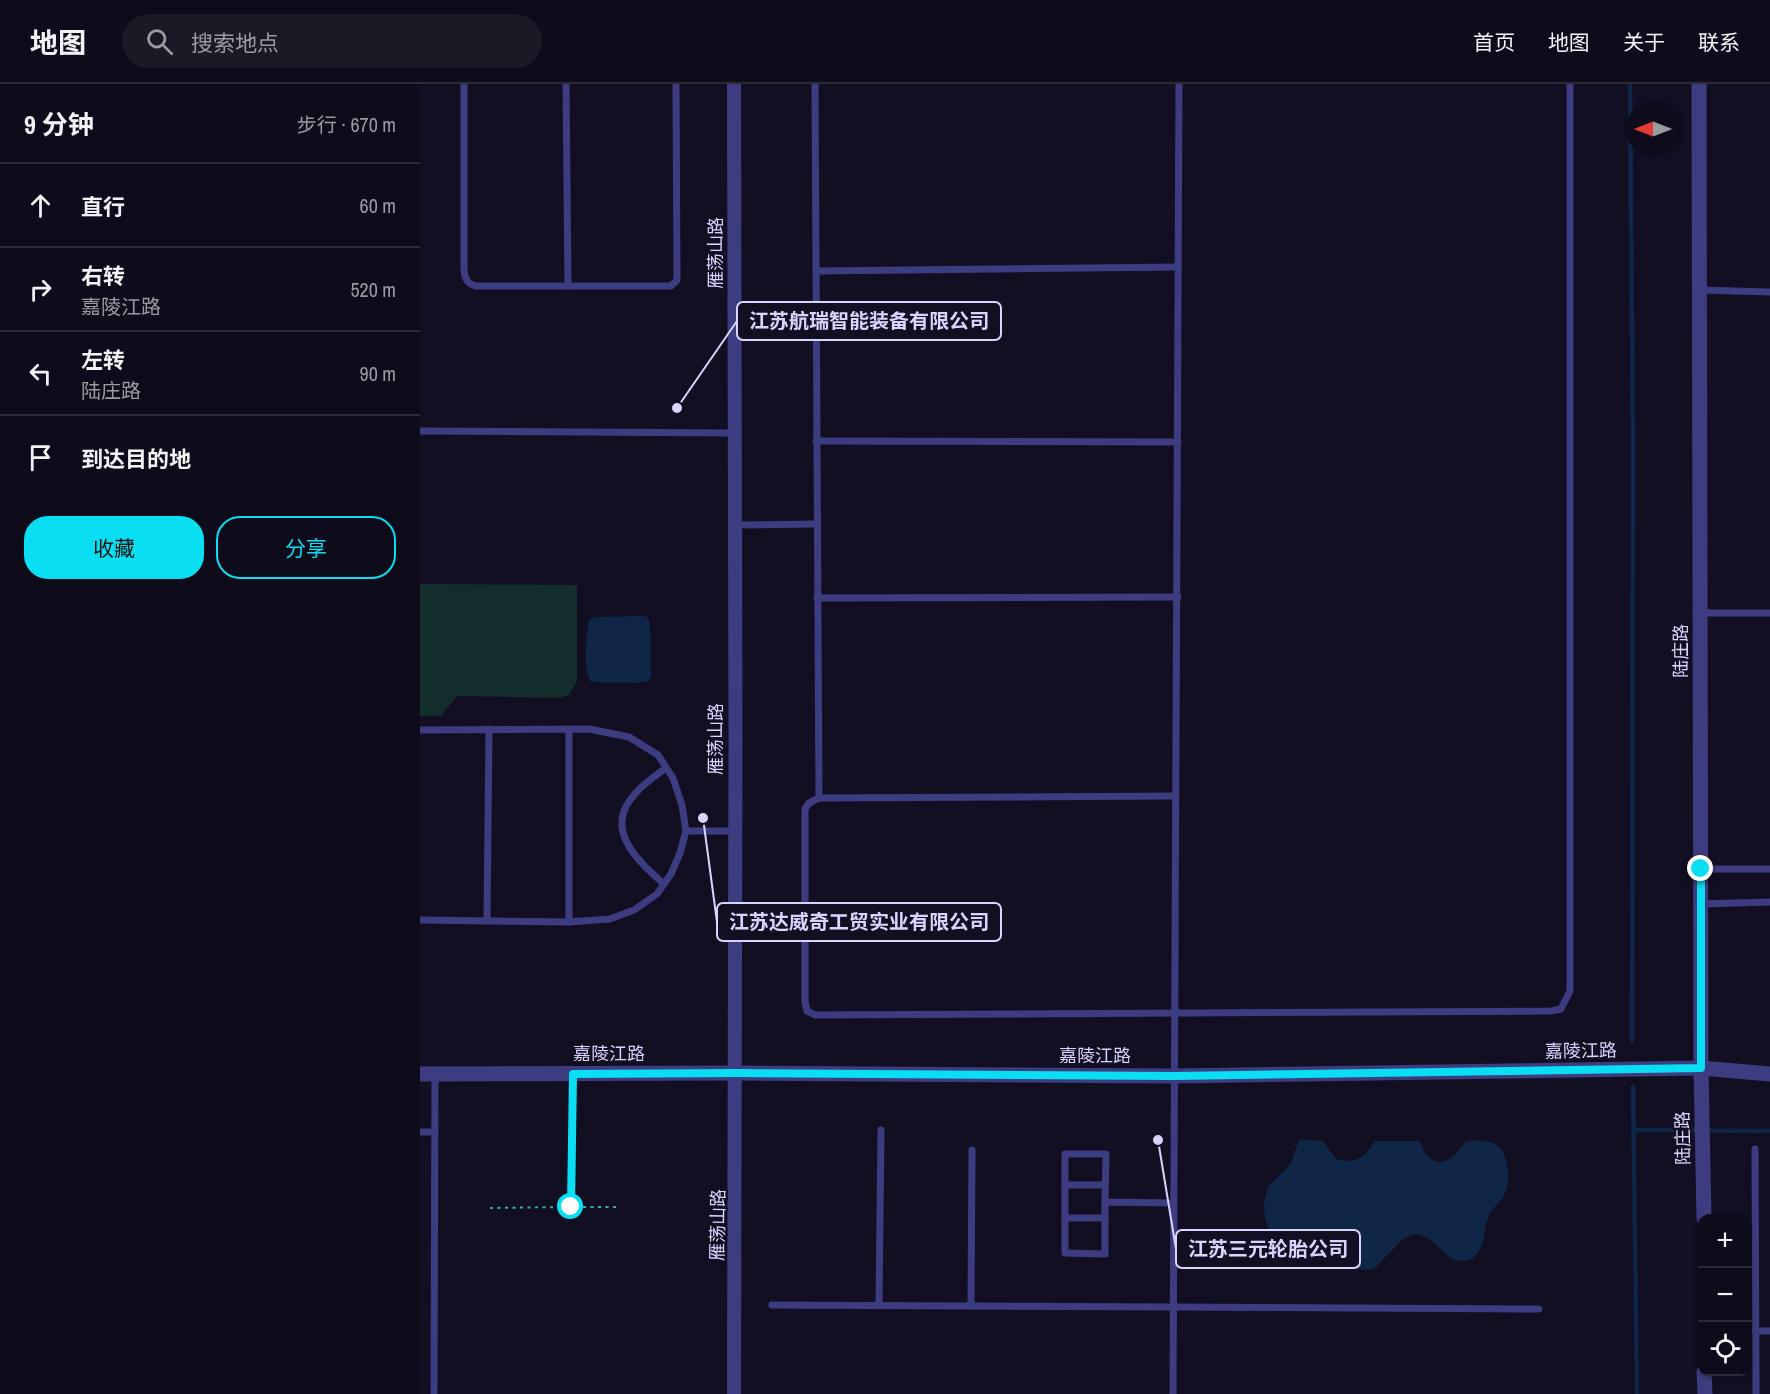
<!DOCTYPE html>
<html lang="zh">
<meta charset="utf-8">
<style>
:root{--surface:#0e0b1a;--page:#1c1927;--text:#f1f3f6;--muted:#9b9ba2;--line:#2e2b39;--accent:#0adef2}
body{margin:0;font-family:"Archivo Narrow","Noto Sans SC",sans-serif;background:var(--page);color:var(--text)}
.controls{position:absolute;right:18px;bottom:18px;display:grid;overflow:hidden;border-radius:12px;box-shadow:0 2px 4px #0004}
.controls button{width:54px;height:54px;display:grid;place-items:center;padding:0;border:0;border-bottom:2px solid var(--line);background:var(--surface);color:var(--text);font:30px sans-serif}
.compass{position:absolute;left:1206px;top:18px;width:54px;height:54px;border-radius:50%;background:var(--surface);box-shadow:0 2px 4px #0004;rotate:270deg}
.stop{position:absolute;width:18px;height:18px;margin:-14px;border:4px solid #0adef2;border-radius:50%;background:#fff}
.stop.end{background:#0adef2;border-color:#fff;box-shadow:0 2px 6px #0008}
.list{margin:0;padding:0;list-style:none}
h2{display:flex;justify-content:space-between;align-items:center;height:78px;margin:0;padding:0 24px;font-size:26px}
h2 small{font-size:20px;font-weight:400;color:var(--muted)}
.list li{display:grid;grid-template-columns:39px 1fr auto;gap:18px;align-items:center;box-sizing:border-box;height:84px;padding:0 24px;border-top:2px solid var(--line)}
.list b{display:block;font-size:22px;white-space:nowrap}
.list p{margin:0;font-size:20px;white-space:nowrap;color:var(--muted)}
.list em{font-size:20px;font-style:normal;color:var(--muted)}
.actions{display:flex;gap:12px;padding:18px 24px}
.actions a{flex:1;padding:14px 0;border:2px solid var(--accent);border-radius:24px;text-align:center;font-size:21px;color:var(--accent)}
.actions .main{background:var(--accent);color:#111}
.icon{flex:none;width:33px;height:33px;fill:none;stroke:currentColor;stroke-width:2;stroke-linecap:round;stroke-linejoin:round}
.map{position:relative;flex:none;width:1350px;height:1310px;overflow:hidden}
header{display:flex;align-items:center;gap:36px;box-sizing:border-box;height:84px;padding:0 30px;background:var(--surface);border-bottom:2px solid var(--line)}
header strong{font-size:28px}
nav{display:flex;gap:33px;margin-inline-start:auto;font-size:21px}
.search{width:420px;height:54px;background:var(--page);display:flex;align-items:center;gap:15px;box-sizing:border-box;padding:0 21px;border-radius:33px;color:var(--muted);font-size:22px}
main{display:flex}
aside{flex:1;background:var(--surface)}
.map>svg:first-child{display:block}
.green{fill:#132d2c}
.water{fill:#102647}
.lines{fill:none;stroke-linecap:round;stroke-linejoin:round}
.stream{stroke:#102647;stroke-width:4.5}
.path{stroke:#34b1a7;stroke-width:2;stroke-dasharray:3 4.5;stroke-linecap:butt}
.service{stroke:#3e3c80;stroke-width:7}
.minor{stroke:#3e3c80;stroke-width:14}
.tertiary{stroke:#3e3c80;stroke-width:15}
.route{stroke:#0adef2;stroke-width:8}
.labels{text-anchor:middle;stroke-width:4.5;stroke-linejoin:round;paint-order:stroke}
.street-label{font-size:18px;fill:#d8d4fd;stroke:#120f23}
.leader{fill:none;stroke:#d8d4fd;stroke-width:2}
.callout-dot{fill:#d8d4fd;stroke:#120f23;stroke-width:2}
.callout{fill:#120f23;stroke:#d8d4fd;stroke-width:2}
.callout-label{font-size:20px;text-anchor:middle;font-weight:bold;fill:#d8d4fd}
</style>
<header>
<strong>地图</strong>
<div class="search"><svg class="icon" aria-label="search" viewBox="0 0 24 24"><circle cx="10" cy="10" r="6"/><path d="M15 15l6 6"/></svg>搜索地点</div>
<nav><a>首页</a><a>地图</a><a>关于</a><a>联系</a></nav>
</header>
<main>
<aside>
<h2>9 分钟<small>步行 · 670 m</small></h2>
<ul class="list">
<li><svg class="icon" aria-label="ahead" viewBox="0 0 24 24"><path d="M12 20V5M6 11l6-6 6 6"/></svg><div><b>直行</b></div><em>60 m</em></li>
<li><svg class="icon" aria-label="right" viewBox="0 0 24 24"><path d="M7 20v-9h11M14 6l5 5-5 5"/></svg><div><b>右转</b><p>嘉陵江路</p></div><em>520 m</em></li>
<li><svg class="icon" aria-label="left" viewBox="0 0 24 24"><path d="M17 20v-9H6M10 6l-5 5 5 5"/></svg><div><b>左转</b><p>陆庄路</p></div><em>90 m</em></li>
<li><svg class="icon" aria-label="arrive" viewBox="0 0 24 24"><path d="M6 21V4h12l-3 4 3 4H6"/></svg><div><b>到达目的地</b></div></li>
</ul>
<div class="actions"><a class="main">收藏</a><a>分享</a></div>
</aside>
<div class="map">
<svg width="1350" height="1310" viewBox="0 0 1350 1310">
<rect width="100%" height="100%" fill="#120f23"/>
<!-- green -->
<polygon class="green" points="0,500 157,501 157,597 149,611 139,614 37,612 21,632 0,632"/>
<!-- water -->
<g class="water">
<path d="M225,532L229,535L230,541L231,592L228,597L219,599L171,598C163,586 166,551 169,536L175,533Z"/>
<path d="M880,1056L903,1057L916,1075C935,1080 946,1074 954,1057H999C1002,1062 1005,1070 1010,1074C1024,1086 1039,1068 1046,1057C1054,1057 1066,1056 1073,1059C1090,1066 1092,1099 1083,1113C1079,1120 1072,1124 1069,1131C1065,1140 1065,1149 1063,1158C1061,1164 1057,1169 1053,1174C1026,1188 1020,1150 993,1150L982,1156L954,1185C925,1191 922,1168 900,1161C886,1157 874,1168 859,1163C846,1147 838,1120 850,1101C854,1095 862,1090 867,1084C873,1077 875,1066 878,1058Z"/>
</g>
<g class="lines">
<!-- stream -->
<g class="stream">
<polyline points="1210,0 1213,359 1212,957"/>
<polyline points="1213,1003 1217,1310"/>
<polyline points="1213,1046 1350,1047"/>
</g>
<!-- path -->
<g class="path">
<polyline points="163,1123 199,1123"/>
<polyline points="70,1124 142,1123"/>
</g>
<!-- service -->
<g class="service">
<path d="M44,0V186C45,195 47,200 56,202H251L257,196L256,0"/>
<polyline points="146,0 148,202"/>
<polyline points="395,0 399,714"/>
<polyline points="396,187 758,183"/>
<polyline points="1280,206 1350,208"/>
<polyline points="0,347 314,349"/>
<polyline points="396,357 758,358"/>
<polyline points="314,441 397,440"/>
<polyline points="397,514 758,513"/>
<polyline points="1281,529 1350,529"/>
<polyline points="149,645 149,838"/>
<polyline points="0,646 169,645 209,653 238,671 253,694 262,721 266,747 260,769 251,790 237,810 214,826 190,835 149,838 0,836"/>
<polyline points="755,712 399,714 389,719 385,725 385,918 387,927 395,931 1131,927 1141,925 1150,907 1150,0"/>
<polyline points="266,747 314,747"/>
<polyline points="1281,785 1350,785"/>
<path d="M244,800C218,777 183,746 214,711C223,700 235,692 246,684"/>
<polyline points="1281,820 1350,818"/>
<polyline points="67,837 69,645"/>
<polyline points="0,1048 15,1048"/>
<polyline points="1335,1065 1336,1310"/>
<polyline points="645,1101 685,1101"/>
<polyline points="685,1118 685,1170 645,1169 645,1070 686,1070 685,1118 753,1119"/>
<polyline points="151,1123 153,990"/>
<polyline points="645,1134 685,1134"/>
<polyline points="352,1221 1119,1225"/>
<polyline points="459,1221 461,1046"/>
<polyline points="551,1222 552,1066"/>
<polyline points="1328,1247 1350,1247"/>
<polyline points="14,1310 15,990"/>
<polyline points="753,1310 759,0"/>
</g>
<!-- minor -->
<path class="minor" d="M314,0C314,437 318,873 314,1310"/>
<!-- tertiary -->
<g class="tertiary">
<polyline points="1279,0 1281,984 1284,1134"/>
<polyline points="0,990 317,989 754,992 1281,984 1350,990"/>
<polyline points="1284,1288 1285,1310"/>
</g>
</g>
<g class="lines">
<!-- route -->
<polyline class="route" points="151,1123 153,990 317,989 754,992 1281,984 1281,785"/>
</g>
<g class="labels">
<!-- street labels -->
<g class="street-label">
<text transform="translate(296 169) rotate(-90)" y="6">雁荡山路</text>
<text transform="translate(1261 567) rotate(-90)" y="6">陆庄路</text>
<text transform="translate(296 655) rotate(-90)" y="6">雁荡山路</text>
<text transform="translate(1161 967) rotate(-1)" y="6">嘉陵江路</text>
<text x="189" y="976">嘉陵江路</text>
<text x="675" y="978">嘉陵江路</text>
<text transform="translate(1263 1054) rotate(-91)" y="6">陆庄路</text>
<text transform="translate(298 1141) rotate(-89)" y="6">雁荡山路</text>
</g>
</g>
<!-- callouts -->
<path class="leader" d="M257 324L317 237M283 734L297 838M738 1056L756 1165"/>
<g class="callout-dot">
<circle cx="257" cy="324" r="6"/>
<circle cx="283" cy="734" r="6"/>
<circle cx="738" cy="1056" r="6"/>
</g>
<g class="callout">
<rect x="317" y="218" width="264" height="38" rx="6"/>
<rect x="297" y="819" width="284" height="38" rx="6"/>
<rect x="756" y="1146" width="184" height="38" rx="6"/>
</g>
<g class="callout-label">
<text x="449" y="244">江苏航瑞智能装备有限公司</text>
<text x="439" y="845">江苏达威奇工贸实业有限公司</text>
<text x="848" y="1172">江苏三元轮胎公司</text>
</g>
</svg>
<div class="controls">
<button>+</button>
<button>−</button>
<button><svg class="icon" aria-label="locate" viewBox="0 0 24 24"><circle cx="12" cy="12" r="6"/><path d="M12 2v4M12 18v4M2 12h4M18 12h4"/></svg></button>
</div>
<svg class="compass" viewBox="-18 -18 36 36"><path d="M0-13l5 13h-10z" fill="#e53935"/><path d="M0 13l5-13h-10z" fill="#9b9ba2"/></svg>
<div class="stop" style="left:151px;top:1123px"></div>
<div class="stop end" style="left:1281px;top:785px"></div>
</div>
</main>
